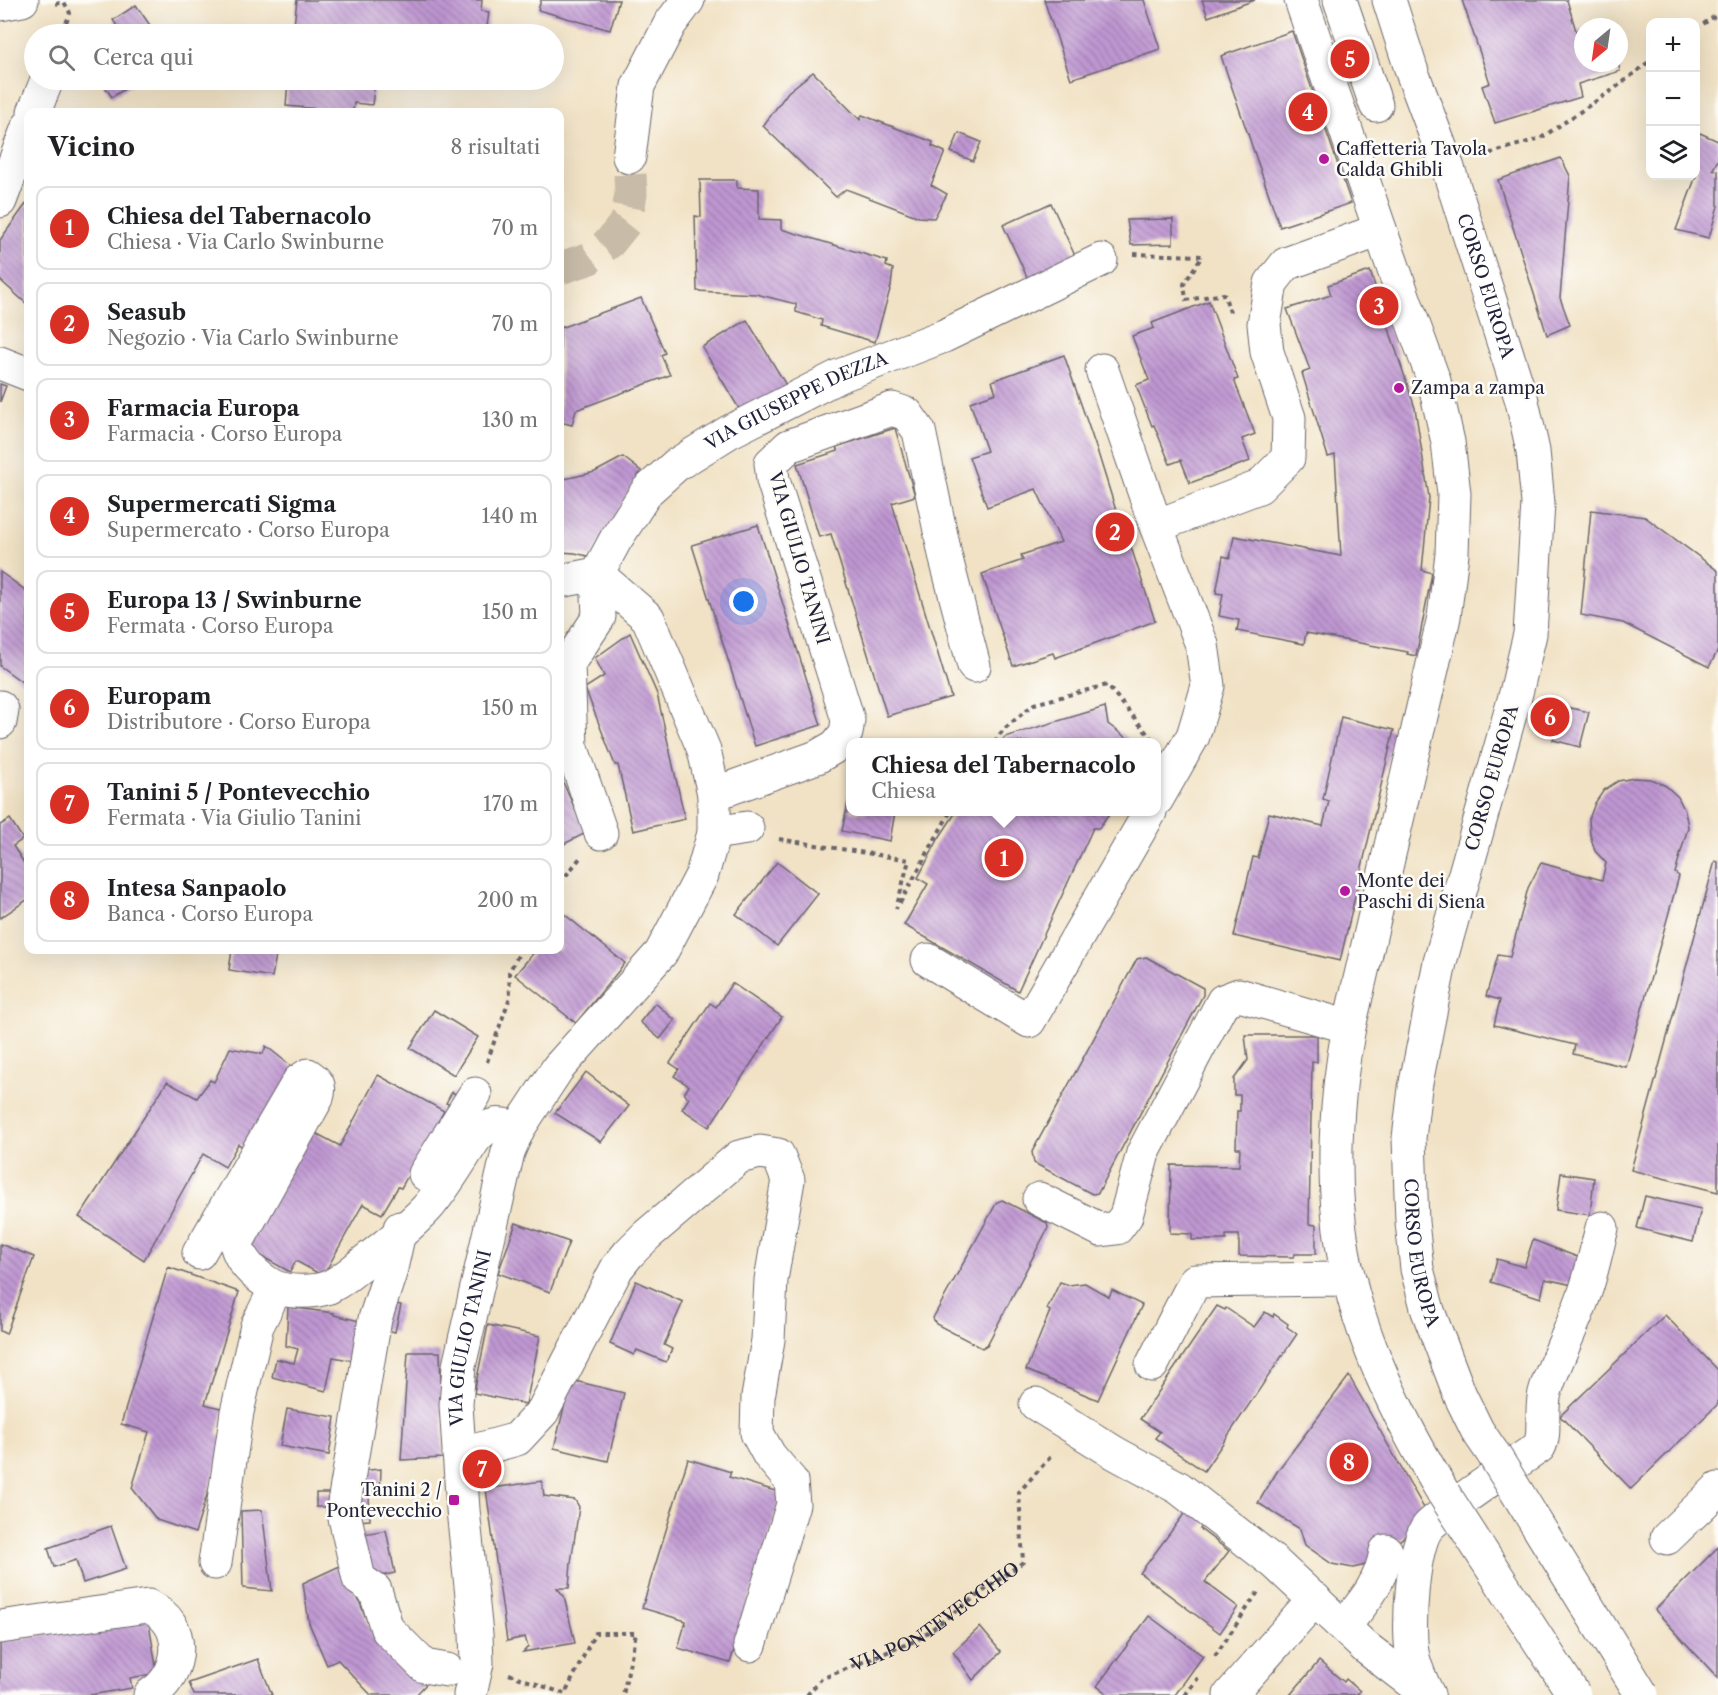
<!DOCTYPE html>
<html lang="it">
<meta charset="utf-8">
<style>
:root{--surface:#fff;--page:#f6f6f6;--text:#202124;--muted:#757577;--line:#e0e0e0;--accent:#d93025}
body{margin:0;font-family:"Libre Caslon Text",serif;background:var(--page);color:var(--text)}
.controls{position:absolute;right:18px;top:18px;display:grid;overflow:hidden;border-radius:12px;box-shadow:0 6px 24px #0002}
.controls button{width:54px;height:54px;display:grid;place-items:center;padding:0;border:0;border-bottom:2px solid var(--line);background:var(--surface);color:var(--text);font:30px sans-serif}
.compass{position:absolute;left:1574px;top:18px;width:54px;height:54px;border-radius:50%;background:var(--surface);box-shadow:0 6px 24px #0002;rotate:209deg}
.you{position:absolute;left:744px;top:602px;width:21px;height:21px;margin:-15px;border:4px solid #fff;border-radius:50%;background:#1a73e8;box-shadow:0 0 0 9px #1a73e833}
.badge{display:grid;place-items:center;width:39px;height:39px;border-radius:50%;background:var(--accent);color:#fff;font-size:20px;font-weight:700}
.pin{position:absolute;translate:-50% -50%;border:3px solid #fff;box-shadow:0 2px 6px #0006}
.popup{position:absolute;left:846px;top:738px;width:315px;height:78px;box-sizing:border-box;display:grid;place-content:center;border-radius:12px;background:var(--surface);filter:drop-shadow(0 2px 4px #0005);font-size:20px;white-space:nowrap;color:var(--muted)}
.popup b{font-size:22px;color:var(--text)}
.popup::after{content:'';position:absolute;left:50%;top:100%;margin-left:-12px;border:12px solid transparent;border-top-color:var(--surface)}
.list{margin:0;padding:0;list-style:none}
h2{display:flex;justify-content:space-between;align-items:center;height:78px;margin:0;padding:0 24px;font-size:26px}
h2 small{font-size:20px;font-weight:400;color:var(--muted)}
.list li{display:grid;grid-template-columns:39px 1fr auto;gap:18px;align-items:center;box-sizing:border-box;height:84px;margin:0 12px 12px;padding:0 12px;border:2px solid var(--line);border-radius:12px}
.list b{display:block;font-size:22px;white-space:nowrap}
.list p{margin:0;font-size:20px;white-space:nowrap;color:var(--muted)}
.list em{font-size:20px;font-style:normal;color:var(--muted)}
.icon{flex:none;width:33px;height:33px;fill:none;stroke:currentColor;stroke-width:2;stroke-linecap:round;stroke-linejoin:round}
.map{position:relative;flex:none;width:1718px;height:1695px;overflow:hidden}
.search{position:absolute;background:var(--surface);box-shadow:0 6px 24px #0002;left:24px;top:24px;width:540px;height:66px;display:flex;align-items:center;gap:15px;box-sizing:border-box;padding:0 21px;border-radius:33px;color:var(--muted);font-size:22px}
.panel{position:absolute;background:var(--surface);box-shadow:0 6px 24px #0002;left:24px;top:108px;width:540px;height:846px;border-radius:12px}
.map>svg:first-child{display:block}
.building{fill:url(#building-back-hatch)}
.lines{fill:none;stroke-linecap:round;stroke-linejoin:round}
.minor-tunnel{stroke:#c8bca9;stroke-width:33;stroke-dasharray:33 16;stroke-linecap:butt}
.minor-casing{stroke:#6a656b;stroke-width:35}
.major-casing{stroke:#6a656b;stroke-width:35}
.path{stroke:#6a656b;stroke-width:4;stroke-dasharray:4.5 4.5;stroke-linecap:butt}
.minor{stroke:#fff;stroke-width:33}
.major{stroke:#fff;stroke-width:33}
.major-bridge-casing{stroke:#6a656b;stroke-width:35;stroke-linecap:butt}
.major-bridge{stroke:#fff;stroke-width:33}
.poi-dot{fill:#b5179e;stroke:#fdfcf7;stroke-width:2}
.labels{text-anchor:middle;stroke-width:5;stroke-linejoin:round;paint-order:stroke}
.poi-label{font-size:18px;fill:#22223b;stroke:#fdfcf7;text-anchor:start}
.street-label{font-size:18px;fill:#22223b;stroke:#fdfcf7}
</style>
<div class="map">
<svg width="1718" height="1695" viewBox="0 0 1718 1695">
<defs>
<pattern id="building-back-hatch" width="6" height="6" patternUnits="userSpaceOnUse" patternTransform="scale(1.5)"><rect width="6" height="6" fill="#bf97d2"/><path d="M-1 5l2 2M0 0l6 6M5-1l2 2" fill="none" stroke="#9b7bac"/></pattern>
</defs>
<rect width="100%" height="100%" fill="#fdfcf7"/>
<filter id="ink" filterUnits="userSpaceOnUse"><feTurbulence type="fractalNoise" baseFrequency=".0167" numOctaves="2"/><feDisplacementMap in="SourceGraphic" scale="12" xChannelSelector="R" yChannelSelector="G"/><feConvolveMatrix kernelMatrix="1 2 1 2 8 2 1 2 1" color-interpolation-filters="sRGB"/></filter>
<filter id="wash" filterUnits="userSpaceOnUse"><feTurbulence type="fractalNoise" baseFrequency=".008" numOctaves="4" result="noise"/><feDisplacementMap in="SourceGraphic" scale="24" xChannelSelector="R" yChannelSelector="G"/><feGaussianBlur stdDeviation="1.35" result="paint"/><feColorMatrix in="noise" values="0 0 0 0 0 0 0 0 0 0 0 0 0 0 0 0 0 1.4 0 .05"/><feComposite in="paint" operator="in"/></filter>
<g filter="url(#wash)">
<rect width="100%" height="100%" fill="#f1e2c5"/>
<g id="blocks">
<!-- building -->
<g class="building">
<polygon points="297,0 482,0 481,11 489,12 486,34 293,34"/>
<polygon points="541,0 619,0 610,30 538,10"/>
<polygon points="1044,0 1144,0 1160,49 1071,79"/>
<polygon points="1202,0 1255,0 1208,17"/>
<polygon points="1462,0 1567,0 1576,31 1583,29 1583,63 1618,63 1620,71 1578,84 1581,97 1495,123 1482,86 1490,83"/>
<polygon points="136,5 156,34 117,34 121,32 113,20"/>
<polygon points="1606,21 1607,27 1589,27"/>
<polygon points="1292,31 1351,203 1280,227 1221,56"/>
<polygon points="813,72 860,120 862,115 933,142 932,146 945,152 931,185 947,194 934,218 919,217 846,189 836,197 763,126 788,92"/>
<polygon points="100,80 139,80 112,97"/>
<polygon points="288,80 375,80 372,105 354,103 353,112 286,106"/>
<polygon points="959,133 981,142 973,161 951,152"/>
<polygon points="1700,133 1718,141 1718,160 1713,169 1718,171 1718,206 1709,238 1676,230 1696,176 1698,166 1696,165 1696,142"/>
<polygon points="1561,158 1570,176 1560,298 1570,325 1547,335 1498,180"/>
<polygon points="700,180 737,180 737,188 759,189 759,219 781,220 781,229 887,261 886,266 893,269 891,286 875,342 821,326 822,320 796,312 796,304 756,294 697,291 695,216 701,217"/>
<polygon points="1051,203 1076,258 1028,279 1003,225"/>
<polygon points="26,204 28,207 28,305 0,280 0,240"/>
<polygon points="1173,219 1173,244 1131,245 1127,220"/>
<polygon points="1370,271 1415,408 1429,498 1422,570 1432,573 1416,656 1407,654 1408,652 1306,633 1304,644 1237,631 1239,620 1219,616 1223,594 1216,593 1223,556 1230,558 1234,536 1341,556 1335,455 1328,457 1302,373 1310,370 1287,309 1331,295 1328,285"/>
<polygon points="641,298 665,353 661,355 670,375 576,410 572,425 560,422 560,328"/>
<polygon points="1209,301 1238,379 1234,380 1255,434 1242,439 1250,461 1190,483 1181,460 1170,464 1154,425 1152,426 1136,385 1149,380 1132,336 1154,328 1152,323"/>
<polygon points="747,320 789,390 744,417 702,347"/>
<polygon points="1064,355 1099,456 1118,517 1121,516 1155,621 1055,658 1053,653 1013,666 982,574 1023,560 1021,555 1061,542 1036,489 987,507 969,457 987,451 970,402 996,393 992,381"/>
<polygon points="0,384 6,386 0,402"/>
<polygon points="895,428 915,496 892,503 951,697 887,716 831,534 819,537 797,464 838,451 836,447"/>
<polygon points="623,457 641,471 591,557 575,553 560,552 560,480 595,472"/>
<polygon points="1591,510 1645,517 1718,571 1718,650 1709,667 1623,623 1581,615"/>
<polygon points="758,525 821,725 755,746 692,545"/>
<polygon points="0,572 28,592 28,672 22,682 0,666"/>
<polygon points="630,633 657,694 685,819 633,831 618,765 615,765 585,688 604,676 595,658"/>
<polygon points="1562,706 1589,712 1580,747 1553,740"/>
<polygon points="1105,707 1108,724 1132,742 1001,742 1005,737"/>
<polygon points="1341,717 1394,730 1340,961 1234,936 1253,857 1258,858 1269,813 1323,826 1329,801 1323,799"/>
<polygon points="560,776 586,833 560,846"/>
<polygon points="1634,778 1651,779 1666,786 1678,797 1685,811 1688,827 1675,873 1679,876 1626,1067 1573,1054 1575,1045 1494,1025 1500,1000 1486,996 1498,955 1510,957 1528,888 1541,863 1602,880 1606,863 1595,851 1590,835 1589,819 1595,803 1604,790 1618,781"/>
<polygon points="850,793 851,812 895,812 890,841 842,831"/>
<polygon points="956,812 1110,812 1099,828 1093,828 1018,991 904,925 928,884 918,878 939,838"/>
<polygon points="10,819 23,839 13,846 28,869 28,899 0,918 0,825"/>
<polygon points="1715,861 1718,862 1718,1192 1631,1170"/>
<polygon points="777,862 818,894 777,946 736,914"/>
<polygon points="564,914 625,963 576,1023 515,975 536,950 560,950 560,920"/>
<polygon points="232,950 277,950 272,977 229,970"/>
<polygon points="1146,957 1203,988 1203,995 1098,1193 1092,1194 1034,1163 1032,1152 1137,959"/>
<polygon points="732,983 782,1017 709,1127 682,1109 689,1098 684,1094 689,1086 674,1076 679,1069 670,1063 710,1003 716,1007"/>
<polygon points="655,1003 675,1020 660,1039 640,1022"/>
<polygon points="434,1010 478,1037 454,1075 410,1048"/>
<polygon points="1245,1035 1317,1035 1317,1062 1312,1062 1309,1224 1316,1225 1316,1254 1295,1254 1294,1257 1239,1256 1239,1235 1226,1235 1226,1240 1192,1240 1192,1234 1170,1233 1171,1165 1239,1166 1240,1148 1236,1148 1237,1111 1240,1111 1240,1095 1234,1095 1234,1079 1248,1060"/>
<polygon points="266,1046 296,1070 251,1151 238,1144 225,1167 203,1154 144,1260 79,1217 167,1082 197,1098 210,1080 214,1082 230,1048 263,1054"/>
<polygon points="586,1072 629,1106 601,1142 555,1113"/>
<polygon points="378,1075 444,1111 401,1188 398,1187 382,1214 363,1204 323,1276 296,1261 290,1272 245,1247 310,1130 340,1146"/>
<polygon points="452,1092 464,1099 459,1108 446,1103"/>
<polygon points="1561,1173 1594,1178 1590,1215 1556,1210"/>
<polygon points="1645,1196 1701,1209 1693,1242 1637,1228"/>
<polygon points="1002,1200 1047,1223 1048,1228 987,1345 982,1348 936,1324 933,1318 997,1202"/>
<polygon points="516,1223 569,1242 550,1292 498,1273"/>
<polygon points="1533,1240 1580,1258 1573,1285 1545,1279 1541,1298 1491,1282 1497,1259 1524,1267"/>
<polygon points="0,1244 34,1257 6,1334 0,1331"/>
<polygon points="168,1267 239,1292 205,1404 224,1409 217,1435 225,1438 195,1533 157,1520 132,1488 149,1432 121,1424"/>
<polygon points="636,1281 683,1302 664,1345 672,1349 666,1362 637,1350 634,1355 610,1344"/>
<polygon points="1060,1282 1069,1285 1085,1283 1109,1297 1112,1290 1142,1305 1098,1400 1026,1370 1050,1311 1047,1309"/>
<polygon points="386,1302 401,1305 395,1332 380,1328"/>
<polygon points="1217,1306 1225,1310 1226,1308 1254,1327 1265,1312 1273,1317 1274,1314 1288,1324 1287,1327 1297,1334 1204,1471 1155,1438 1160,1432 1140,1419"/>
<polygon points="288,1307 334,1313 334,1315 368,1323 359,1362 333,1357 326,1391 272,1377 276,1359 294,1363 298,1349 286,1346"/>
<polygon points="1665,1315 1718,1370 1718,1404 1631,1489 1560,1416"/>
<polygon points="488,1325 540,1336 526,1404 474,1393"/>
<polygon points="408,1352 440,1352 443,1458 401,1460"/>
<polygon points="1349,1376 1429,1517 1370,1564 1353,1568 1332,1564 1305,1545 1300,1529 1258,1503 1278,1470"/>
<polygon points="571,1380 624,1393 608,1461 554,1448"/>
<polygon points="287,1409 335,1417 329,1455 280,1446"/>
<polygon points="688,1459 731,1472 729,1477 782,1493 730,1663 678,1648 686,1621 642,1608"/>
<polygon points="381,1469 380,1494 369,1495 370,1520 357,1521 355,1471"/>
<polygon points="542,1481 544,1496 575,1500 579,1507 571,1563 569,1588 557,1588 564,1596 575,1643 523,1652 528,1647 525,1637 507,1641 486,1489"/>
<polygon points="316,1493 341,1493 340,1507 316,1507"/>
<polygon points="1190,1506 1208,1518 1200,1529 1229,1551 1205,1582 1238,1607 1220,1633 1140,1573"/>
<polygon points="262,1510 272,1591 243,1588 241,1511"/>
<polygon points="111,1526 126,1569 83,1583 76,1560 54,1567 48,1548"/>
<polygon points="386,1530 395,1573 366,1579 358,1535"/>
<polygon points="1718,1547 1718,1678 1655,1610"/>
<polygon points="344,1564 373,1635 427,1683 416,1695 371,1695 338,1660 327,1665 309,1623 303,1583"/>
<polygon points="1149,1616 1203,1656 1175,1695 1109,1695 1097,1686"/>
<polygon points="148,1617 157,1673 130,1678 132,1688 90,1695 0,1695 0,1642"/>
<polygon points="980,1627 1001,1652 973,1680 953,1652"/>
<polygon points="258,1659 272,1695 194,1695 189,1683"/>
<polygon points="1319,1661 1344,1682 1346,1679 1360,1691 1356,1695 1290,1695"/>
</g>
</g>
</g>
<g filter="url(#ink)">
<use href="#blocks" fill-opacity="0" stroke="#6a656b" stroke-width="1.5"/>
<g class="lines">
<!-- minor-tunnel -->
<polyline class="minor-tunnel" points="560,268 588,259 610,242 626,222 631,194 629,157"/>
<defs>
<g id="minor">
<polyline points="1340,0 1376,105"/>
<polyline points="0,4 22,0"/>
<polyline points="34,112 47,80"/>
<polyline points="629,157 638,86 670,24 688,0"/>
<polyline points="0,201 28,127"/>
<polyline points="1102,370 1156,526 1259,487 1288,458 1289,418 1267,352 1264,324 1271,283 1286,264 1380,230"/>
<polyline points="1156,526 1202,645 1208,686 1193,736 1157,799"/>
<polyline points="0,707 2,710 0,722"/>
<polyline points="714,794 817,757 836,746 846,733 848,720 773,480 771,463 789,446 892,409 907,414 919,431 946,559 974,666"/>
<path id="s2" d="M601,833L571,746L568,664L599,617L597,574L616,539L647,491L676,465L729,432L839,376L944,336L1101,260"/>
<polyline points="714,833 747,828"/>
<polyline points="928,960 1029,1021 1150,812"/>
<polyline points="425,1174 475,1094"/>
<polyline points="1039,1199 1101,1230 1117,1228 1126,1216 1143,1153 1223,1001 1239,995 1349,1027"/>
<polyline points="400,1228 390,1273 375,1319 343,1509 359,1579 375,1590 387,1629 424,1666 447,1670"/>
<path d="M199,1253L299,1081L308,1075C318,1082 321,1086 317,1098L236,1244C241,1262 254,1275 271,1285C285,1293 313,1293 329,1287C342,1281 353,1271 363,1263C385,1246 407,1229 426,1209C445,1188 460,1160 476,1137C491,1122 498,1122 518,1129"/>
<polyline points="1152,1365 1195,1281 1334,1279 1350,1281"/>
<polyline points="1036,1404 1115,1453 1179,1488 1275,1563 1365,1647 1428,1695"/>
<polyline points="459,1455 517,1439 543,1411 617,1268 629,1253 647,1235 739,1157 760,1152 778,1155 788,1180 771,1280 768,1340 758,1397 757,1433 769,1455 791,1481 793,1504 750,1645"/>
<polyline points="1667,1538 1718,1489"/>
<polyline points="215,1563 237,1412 257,1326 276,1288"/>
<path d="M1344,1626C1364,1602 1381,1583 1386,1551"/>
<path d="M0,1627L148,1606C188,1623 184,1674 150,1695"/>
<polyline points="1230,1695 1315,1599"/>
<path d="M1428,1695C1422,1683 1416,1670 1413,1657C1407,1632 1412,1546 1428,1527C1433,1521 1442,1515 1449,1510C1477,1487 1509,1468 1539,1447C1547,1433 1539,1409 1546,1389C1558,1354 1576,1321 1587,1286C1593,1267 1597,1247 1602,1228"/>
</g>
<g id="major">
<path d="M1301,0L1402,293L1434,381L1448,442L1454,494L1452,554L1444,617L1349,1027C1335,1099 1331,1178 1343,1250C1358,1337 1399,1419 1444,1494"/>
<path id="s3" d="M1389,0L1412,72L1448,168L1522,401L1533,451L1538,503L1530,634L1516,693L1440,962L1415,1088L1409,1138L1412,1222L1417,1269L1428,1311L1460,1395L1477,1430L1494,1455"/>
<polyline points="0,363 28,374"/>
<path id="s4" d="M470,1695L477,1663L476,1634L463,1510L456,1405L459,1366L508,1152L518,1129L558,1068L661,953L702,875L714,833V794L704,750L648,618L597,574L560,581"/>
</g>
</defs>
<!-- minor casing -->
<use href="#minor" class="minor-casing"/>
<!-- major casing -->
<use href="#major" class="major-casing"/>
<!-- path -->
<g class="path">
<polyline points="56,4 64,2 70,13 62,34"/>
<polyline points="1696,29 1718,14"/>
<polyline points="1481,156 1541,138 1614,89 1650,61"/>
<polyline points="1134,254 1202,256 1184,284 1186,300 1224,294 1230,312"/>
<polyline points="994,742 1004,729 1034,704 1107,685 1151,738"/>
<polyline points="779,839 909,860 896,909"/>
<polyline points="560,883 580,858"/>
<polyline points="900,903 950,812"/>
<polyline points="487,1062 510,997 509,972 521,950"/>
<polyline points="1215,1656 1258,1592"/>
<polyline points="509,1674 565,1694 595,1633 636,1633 623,1695"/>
<path id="s1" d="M807,1695L821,1679L917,1640L1023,1562L1019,1492L1053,1454"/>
<polyline points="1185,1695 1198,1678"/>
</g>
<!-- minor -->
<use href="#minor" class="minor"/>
<!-- major -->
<use href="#major" class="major"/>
<defs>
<g id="major-bridge">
<polyline points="1494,1455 1642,1695"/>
<polyline points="1444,1494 1574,1695"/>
</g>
</defs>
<!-- major-bridge casing -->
<use href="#major-bridge" class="major-bridge-casing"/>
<!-- major-bridge -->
<use href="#major-bridge" class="major-bridge"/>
</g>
</g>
<!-- markers -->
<g class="poi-dot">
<circle cx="1324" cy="159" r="6"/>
<circle cx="1399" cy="388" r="6"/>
<circle cx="1345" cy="891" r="6"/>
<rect x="448" y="1494" width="12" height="12" rx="3"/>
</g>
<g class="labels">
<!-- poi labels -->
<g class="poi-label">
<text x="1336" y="155">Caffetteria Tavola<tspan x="1336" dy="21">Calda Ghibli</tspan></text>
<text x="1411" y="394">Zampa a zampa</text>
<text x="1357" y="887">Monte dei<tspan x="1357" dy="21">Paschi di Siena</tspan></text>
<text x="442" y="1496" text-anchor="end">Tanini 2 /<tspan x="442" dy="21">Pontevecchio</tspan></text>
</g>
<!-- street labels -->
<g class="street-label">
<text dy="6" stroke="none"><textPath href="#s3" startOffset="302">CORSO EUROPA</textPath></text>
<text dy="6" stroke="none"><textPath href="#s2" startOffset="546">VIA GIUSEPPE DEZZA</textPath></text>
<text transform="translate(799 558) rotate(74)" y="6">VIA GIULIO TANINI</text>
<text transform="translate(1492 778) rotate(-74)" y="6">CORSO EUROPA</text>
<text dy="6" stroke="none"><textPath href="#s3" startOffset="1292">CORSO EUROPA</textPath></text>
<text dy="6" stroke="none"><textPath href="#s4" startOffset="360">VIA GIULIO TANINI</textPath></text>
<text dy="6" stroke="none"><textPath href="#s1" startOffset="152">VIA PONTEVECCHIO</textPath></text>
</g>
</g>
</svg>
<div class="controls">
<button>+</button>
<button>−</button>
<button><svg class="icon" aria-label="layers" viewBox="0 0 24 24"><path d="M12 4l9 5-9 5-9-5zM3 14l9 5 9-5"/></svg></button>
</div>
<svg class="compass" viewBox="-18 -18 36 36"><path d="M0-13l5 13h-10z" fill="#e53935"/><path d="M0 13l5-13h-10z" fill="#757577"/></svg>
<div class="you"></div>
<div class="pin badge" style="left:1004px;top:858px">1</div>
<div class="popup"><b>Chiesa del Tabernacolo</b>Chiesa</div>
<div class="pin badge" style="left:1115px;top:532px">2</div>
<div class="pin badge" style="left:1379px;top:306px">3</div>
<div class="pin badge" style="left:1308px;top:112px">4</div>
<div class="pin badge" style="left:1350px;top:59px">5</div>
<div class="pin badge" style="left:1550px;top:717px">6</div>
<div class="pin badge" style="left:482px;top:1469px">7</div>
<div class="pin badge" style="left:1349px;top:1462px">8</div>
<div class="search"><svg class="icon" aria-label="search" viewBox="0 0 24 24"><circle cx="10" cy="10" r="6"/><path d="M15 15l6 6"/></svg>Cerca qui</div>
<section class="panel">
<h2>Vicino<small>8 risultati</small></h2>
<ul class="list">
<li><span class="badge">1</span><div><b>Chiesa del Tabernacolo</b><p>Chiesa · Via Carlo Swinburne</p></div><em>70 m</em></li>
<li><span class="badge">2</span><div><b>Seasub</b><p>Negozio · Via Carlo Swinburne</p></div><em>70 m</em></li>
<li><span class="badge">3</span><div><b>Farmacia Europa</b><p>Farmacia · Corso Europa</p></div><em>130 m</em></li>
<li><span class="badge">4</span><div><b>Supermercati Sigma</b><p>Supermercato · Corso Europa</p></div><em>140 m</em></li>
<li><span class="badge">5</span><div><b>Europa 13 / Swinburne</b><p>Fermata · Corso Europa</p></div><em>150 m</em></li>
<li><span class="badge">6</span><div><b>Europam</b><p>Distributore · Corso Europa</p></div><em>150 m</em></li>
<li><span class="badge">7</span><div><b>Tanini 5 / Pontevecchio</b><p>Fermata · Via Giulio Tanini</p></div><em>170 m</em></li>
<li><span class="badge">8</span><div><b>Intesa Sanpaolo</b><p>Banca · Corso Europa</p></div><em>200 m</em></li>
</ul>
</section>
</div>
